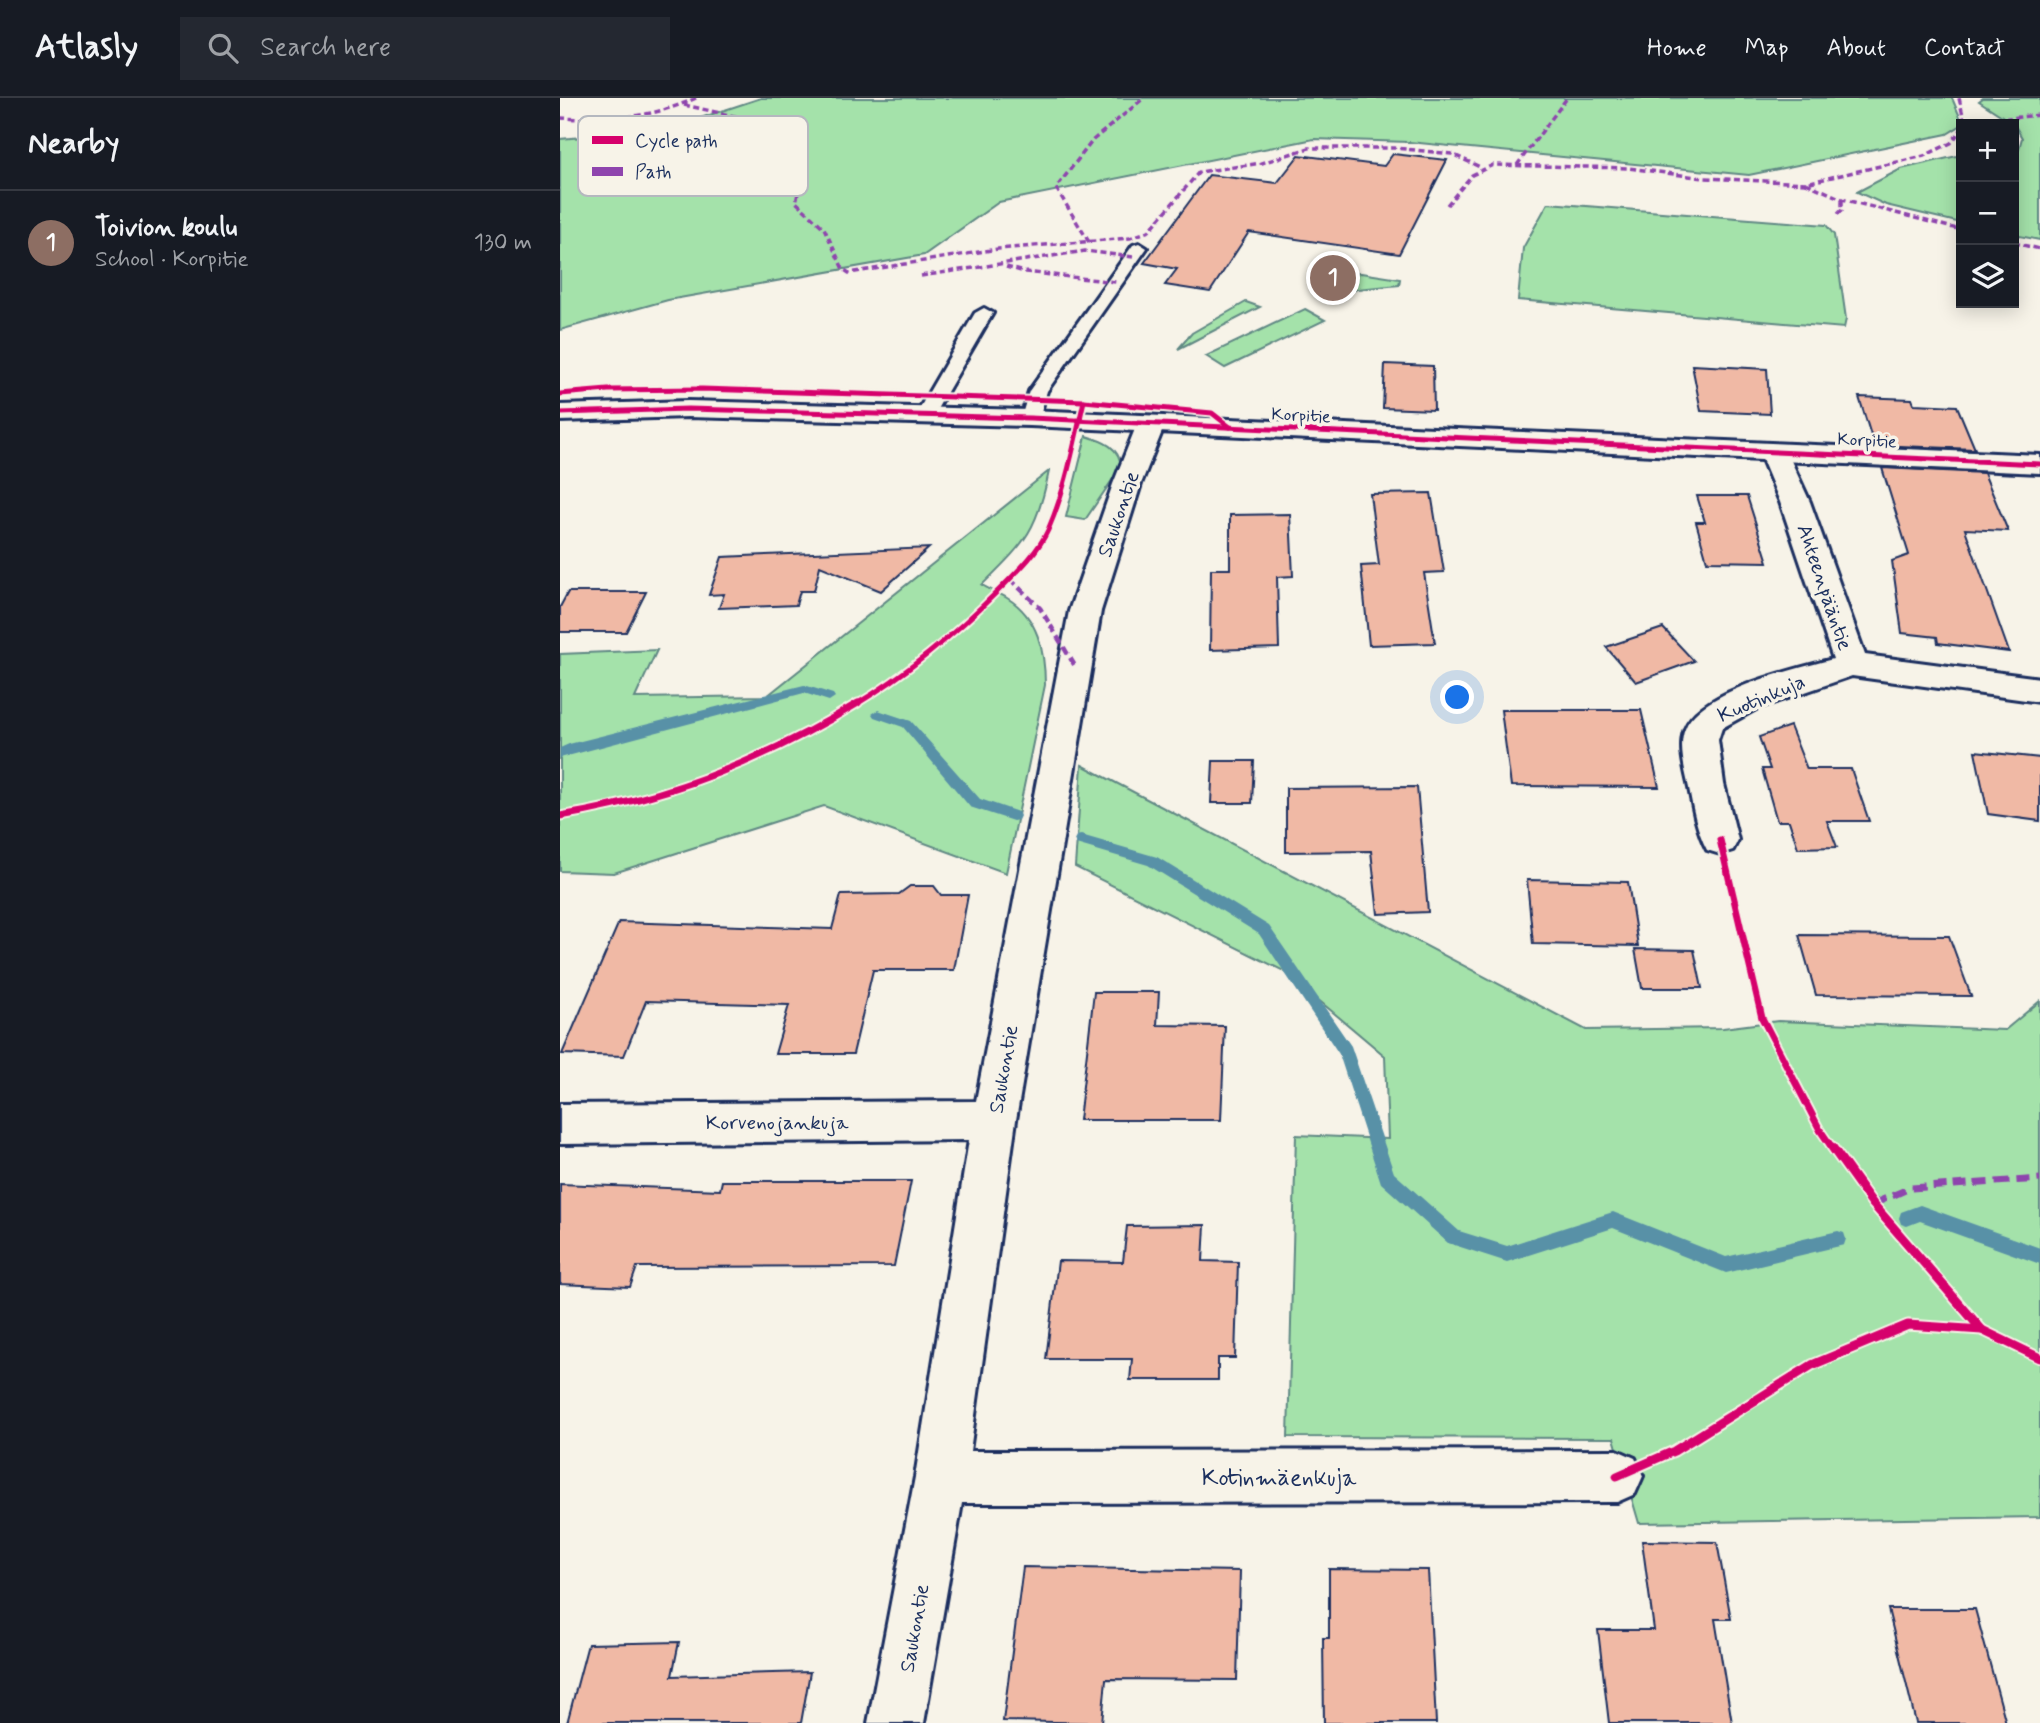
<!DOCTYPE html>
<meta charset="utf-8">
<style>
:root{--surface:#171b24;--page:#242831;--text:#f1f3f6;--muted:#9ea1a6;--line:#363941;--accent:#1f6fb2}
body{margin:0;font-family:Mynerve,sans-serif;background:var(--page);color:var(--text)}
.controls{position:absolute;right:21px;top:21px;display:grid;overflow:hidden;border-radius:0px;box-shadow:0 4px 18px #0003}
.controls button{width:63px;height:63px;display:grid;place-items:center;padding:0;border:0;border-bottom:2px solid var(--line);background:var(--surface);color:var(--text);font:35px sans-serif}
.you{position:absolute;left:898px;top:600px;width:24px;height:24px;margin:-18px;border:5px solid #fff;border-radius:50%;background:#1a73e8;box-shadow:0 0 0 10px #1a73e833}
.badge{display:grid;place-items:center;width:46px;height:46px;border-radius:50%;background:var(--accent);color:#fff;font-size:23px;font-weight:700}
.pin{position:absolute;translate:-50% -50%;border:4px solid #fff;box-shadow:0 2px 7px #0006}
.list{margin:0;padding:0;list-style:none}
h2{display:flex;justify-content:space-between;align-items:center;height:91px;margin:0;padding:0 28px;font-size:30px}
h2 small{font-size:23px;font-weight:400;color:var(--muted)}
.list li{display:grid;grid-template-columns:46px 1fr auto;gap:21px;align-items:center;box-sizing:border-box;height:105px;padding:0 28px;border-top:2px solid var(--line)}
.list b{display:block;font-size:26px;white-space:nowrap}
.list p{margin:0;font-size:23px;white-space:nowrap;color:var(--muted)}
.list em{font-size:23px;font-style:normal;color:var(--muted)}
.icon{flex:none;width:38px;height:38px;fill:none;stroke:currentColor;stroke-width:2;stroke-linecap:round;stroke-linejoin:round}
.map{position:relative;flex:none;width:1480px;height:1625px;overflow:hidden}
header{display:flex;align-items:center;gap:42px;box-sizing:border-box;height:98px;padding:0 35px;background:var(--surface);border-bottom:2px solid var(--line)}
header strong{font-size:33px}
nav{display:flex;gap:38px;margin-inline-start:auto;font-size:24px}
.search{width:490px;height:63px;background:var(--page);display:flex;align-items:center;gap:18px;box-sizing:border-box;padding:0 24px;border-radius:0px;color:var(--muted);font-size:26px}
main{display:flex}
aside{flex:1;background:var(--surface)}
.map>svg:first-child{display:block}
.green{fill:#a4e2aa;stroke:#608884;stroke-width:2}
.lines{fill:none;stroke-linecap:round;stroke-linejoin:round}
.stream{fill:#5891a7;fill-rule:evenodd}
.building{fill:#f0b9a5;stroke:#1b2f5e;stroke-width:2}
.service-casing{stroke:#1b2f5e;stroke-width:6}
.minor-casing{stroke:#1b2f5e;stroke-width:6}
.tertiary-casing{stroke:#1b2f5e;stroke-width:6}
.service{fill:#f7f3e8;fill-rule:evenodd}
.minor{fill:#f7f3e8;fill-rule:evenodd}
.tertiary{fill:#f7f3e8;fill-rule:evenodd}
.quiet-far2{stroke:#8e44ad;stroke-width:3.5;stroke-dasharray:6 3.5;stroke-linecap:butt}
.quiet-far1{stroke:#8e44ad;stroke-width:4.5;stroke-dasharray:8 4.5;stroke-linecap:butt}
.quiet{stroke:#8e44ad;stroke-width:7;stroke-dasharray:14 7;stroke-linecap:butt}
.cycleway-far2-casing{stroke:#f7f3e8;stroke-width:9}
.cycleway-far1-casing{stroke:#f7f3e8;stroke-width:11}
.cycleway-casing{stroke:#f7f3e8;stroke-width:13}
.cycleway-far2{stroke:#d6006c;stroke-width:5}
.cycleway-far1{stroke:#d6006c;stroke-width:7}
.cycleway{stroke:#d6006c;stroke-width:9}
.labels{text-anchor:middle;stroke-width:7;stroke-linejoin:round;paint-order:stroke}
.far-street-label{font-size:18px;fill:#1b2f5e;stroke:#f7f3e8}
.street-label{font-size:21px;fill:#1b2f5e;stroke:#f7f3e8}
.near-street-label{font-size:24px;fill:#1b2f5e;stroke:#f7f3e8}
.key{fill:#f7f3e8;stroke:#b5b8bf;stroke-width:2}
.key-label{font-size:19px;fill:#1b2f5e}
</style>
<header>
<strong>Atlasly</strong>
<div class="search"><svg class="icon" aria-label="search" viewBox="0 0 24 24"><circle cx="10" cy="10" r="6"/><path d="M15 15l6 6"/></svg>Search here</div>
<nav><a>Home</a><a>Map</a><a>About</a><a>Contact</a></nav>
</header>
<main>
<aside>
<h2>Nearby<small></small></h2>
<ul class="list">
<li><span class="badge" style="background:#8d6e63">1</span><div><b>Toivion koulu</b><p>School · Korpitie</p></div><em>130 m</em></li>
</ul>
</aside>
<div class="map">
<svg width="1480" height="1625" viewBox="0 0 1480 1625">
<rect width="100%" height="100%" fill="#f7f3e8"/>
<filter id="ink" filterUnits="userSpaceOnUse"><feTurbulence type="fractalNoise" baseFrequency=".0143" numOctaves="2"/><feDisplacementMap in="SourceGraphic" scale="14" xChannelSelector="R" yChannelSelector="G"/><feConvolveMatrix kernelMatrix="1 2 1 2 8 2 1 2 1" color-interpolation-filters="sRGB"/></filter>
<g filter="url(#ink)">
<!-- green -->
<g class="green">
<polygon points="201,0 1392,0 1403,26 1387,36 1189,77 849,44 754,41 439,104 364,157 108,202 0,232 0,41 104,32"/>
<polygon points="1423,0 1480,0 1480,142 1454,137 1454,55 1458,54 1462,40 1454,26 1419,3"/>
<polygon points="1401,57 1401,125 1326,107 1297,94 1341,71"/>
<polygon points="988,105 1266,127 1274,137 1286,221 1284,230 958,202 963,150"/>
<polygon points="801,175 840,181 839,187 756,195 753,183 774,177"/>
<polygon points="686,204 700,209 618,251 632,235"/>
<polygon points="745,211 765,222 665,270 646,258"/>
<path d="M526,338C543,343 560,349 561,369L525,422L506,419Z"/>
<path d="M489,373C477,434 465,444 422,487C430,492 439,495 447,500C478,519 485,553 485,587L446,775L264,708L54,775L0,773V556L97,552L75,600L207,598Z"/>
<polygon points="522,667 1026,932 1163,930 1218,923 1445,932 1480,903 1480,1419 1079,1425 1054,1340 728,1339 736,1037 828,1041 825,958 724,873 515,769"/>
</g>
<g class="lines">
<!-- stream -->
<g class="stream">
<polygon points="244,587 273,596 275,599 269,603 244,595 0,660 0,650 9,646"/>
<polygon points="318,612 351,623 420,701 458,714 460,718 458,722 453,723 410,709 343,629 314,619 312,616"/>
<polygon points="521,737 597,759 709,828 791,948 834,1075 899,1133 947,1148 1053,1114 1166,1159 1278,1133 1284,1135 1286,1141 1284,1147 1166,1175 1053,1130 947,1164 888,1145 821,1085 779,956 699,836 588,767 516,746 514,742 516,738"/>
<polygon points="1360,1107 1480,1150 1480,1166 1360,1123 1347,1128 1341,1126 1339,1120 1341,1114"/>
</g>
</g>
<!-- building -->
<g class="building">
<polygon points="833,56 887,62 839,156 689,134 650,194 605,187 617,171 584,165 649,77 717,85 739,57 824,68"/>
<polygon points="825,266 873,268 874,312 823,310"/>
<polygon points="1132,267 1207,271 1210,316 1141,313"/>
<polygon points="1299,299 1352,301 1354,306 1397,308 1415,351 1314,347"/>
<polygon points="1322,370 1424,375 1448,433 1405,431 1449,554 1378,545 1377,539 1342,535 1332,463 1349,457"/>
<polygon points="871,395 884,474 864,475 875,545 809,547 801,468 819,467 810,396"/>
<polygon points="1137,398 1187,398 1208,464 1147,463 1136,424 1145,424"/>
<polygon points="730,416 733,478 717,479 719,550 650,552 651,471 670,471 670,417"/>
<polygon points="369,450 321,493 260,468 254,493 240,493 236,507 159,510 164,496 149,497 162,459"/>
<polygon points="8,494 86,494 66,534 0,534 0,509"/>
<polygon points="1103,530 1134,563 1076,584 1046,549"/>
<polygon points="941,612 1081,612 1099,689 951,688"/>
<polygon points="1230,628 1247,671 1291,671 1309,723 1267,723 1277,749 1238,750 1229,723 1217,723 1202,671 1210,671 1199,639"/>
<polygon points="1415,653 1480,660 1480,723 1428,716"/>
<polygon points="653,663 694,663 692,705 651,705"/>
<polygon points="857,689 868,814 818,816 811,753 726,754 726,690"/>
<polygon points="967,782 1068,784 1078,848 973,846"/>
<polygon points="350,788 374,788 381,797 408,797 394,872 313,872 293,956 215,956 229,907 86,903 64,958 2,956 59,824 272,831 281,797 339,796"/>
<polygon points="1239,837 1389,838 1411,898 1256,897"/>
<polygon points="1075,851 1134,852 1142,890 1082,890"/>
<polygon points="534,894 599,894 597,927 665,928 661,1022 519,1022"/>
<polygon points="162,1083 351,1083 334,1168 77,1169 70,1189 0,1186 0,1086 160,1092"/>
<polygon points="645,1127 643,1163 678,1164 675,1260 658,1260 658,1282 570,1282 572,1261 486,1261 498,1163 563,1164 567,1128"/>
<polygon points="1082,1443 1157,1444 1171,1521 1155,1521 1172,1625 1049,1625 1038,1532 1094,1532"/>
<polygon points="463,1469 680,1473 677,1582 546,1581 542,1625 443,1623"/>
<polygon points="769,1471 868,1472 876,1625 764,1625 763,1540 769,1540"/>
<polygon points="1328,1511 1415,1511 1446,1625 1356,1625"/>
<polygon points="119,1544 112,1578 250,1574 241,1625 7,1625 28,1546"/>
</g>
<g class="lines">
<defs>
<g id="service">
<polygon points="579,145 587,150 487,293 479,320 470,326 463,324 461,320 469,293 573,147"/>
<polygon points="424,210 433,215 373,318 364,324 357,322 355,318 415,215"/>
</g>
<g id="minor">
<polygon points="591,318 601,320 605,326 581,386 541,513 456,1022 410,1353 1057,1352 1075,1360 1083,1378 1075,1396 1057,1404 402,1405 364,1625 308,1625 355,1379 409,1042 0,1046 0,1006 416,1003 509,513 553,386 577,326 581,320"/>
<path d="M1213,346L1223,348L1227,354L1250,404L1305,557L1480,580V604L1292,578L1198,610L1162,630L1158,642L1164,686L1178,742L1173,752L1160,756L1147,752C1137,733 1133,711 1129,690C1125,672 1118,648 1125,631C1139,592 1237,571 1273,561L1220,404L1199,354L1203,348Z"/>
</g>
<polygon id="tertiary" points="128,303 470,312 1480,357 1480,375 470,328 128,319 0,323 0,307"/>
</defs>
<!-- service casing -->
<use href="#service" class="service-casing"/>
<!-- minor casing -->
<use href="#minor" class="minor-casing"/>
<!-- tertiary casing -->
<use href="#tertiary" class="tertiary-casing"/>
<!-- service -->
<use href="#service" class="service"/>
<!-- minor -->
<use href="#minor" class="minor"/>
<!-- tertiary -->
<use href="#tertiary" class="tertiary"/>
<!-- quiet-far2 -->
<g class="quiet-far2">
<polyline points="1399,0 1405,26"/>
<polyline points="124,7 233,31 247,58 236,104 264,130 283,171 289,175 438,151 570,140 589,133 639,74 702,65 749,50 835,50 892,56 920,69"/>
<path d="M0,20C47,23 93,20 136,0"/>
<polyline points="1407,24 1480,17"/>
<polyline points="957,67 1007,0"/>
<polyline points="1246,85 1282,101 1401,132"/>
<polyline points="887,107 912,77 933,67 1069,70 1144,80 1246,85 1364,58 1391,45 1401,32"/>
<polyline points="1278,116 1282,112 1282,101"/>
<polyline points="529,144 496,90 533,42 584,0"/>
<polyline points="1454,145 1480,151"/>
<polyline points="446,169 465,174 556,184"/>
<polyline points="361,178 525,153 573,159"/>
</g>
<!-- quiet-far1 -->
<polyline class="quiet-far1" points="450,481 480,510 515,568"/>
<!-- quiet -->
<polyline class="quiet" points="1313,1106 1350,1090 1480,1081"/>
<defs>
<g id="cycleway-far2">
<polyline points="0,296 48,292 142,291 524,303 652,315 670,329"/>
<polyline points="0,315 128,311 470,320 1480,366"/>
<path d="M295,607C350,574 396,535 441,490C458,473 478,454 488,432C506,391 514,346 524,303"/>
</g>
<g id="cycleway-far1">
<path d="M0,718C105,701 207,661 298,605"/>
<polyline points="1160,742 1202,920 1260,1032 1273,1051"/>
</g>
<g id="cycleway">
<polyline points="1272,1049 1313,1106 1422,1232"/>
<polyline points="1057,1378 1114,1353 1252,1267 1348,1227 1422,1232 1480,1260"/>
</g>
</defs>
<!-- cycleway-far2 casing -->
<use href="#cycleway-far2" class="cycleway-far2-casing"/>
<!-- cycleway-far1 casing -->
<use href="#cycleway-far1" class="cycleway-far1-casing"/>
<!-- cycleway casing -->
<use href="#cycleway" class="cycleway-casing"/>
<!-- cycleway-far2 -->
<use href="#cycleway-far2" class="cycleway-far2"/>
<!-- cycleway-far1 -->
<use href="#cycleway-far1" class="cycleway-far1"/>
<!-- cycleway -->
<use href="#cycleway" class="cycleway"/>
</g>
</g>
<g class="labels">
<!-- far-street labels -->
<g class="far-street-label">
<text transform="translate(741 317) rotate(3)" y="6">Korpitie</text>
<text transform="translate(1307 342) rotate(3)" y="6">Korpitie</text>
</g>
<!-- street labels -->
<g class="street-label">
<text transform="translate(558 416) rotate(-71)" y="7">Saukontie</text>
<text transform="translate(1265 489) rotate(71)" y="7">Ahteenpääntie</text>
<text transform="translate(1201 600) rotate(-23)" y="7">Kuotinkuja</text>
<text transform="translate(443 971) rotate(-80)" y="7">Saukontie</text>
<text x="217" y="1031">Korvenojankuja</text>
<text transform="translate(354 1530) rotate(-80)" y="7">Saukontie</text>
</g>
<!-- near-street labels -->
<g class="near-street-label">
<text x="719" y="1387">Kotinmäenkuja</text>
</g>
</g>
<!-- legend -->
<rect x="18" y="18" width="230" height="80" rx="10" class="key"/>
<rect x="32" y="38" width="31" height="8" fill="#d6006c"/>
<rect x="32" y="69" width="31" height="9" fill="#8e44ad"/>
<g class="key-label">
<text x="75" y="49">Cycle path</text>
<text x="75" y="80">Path</text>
</g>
</svg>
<div class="controls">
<button>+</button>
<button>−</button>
<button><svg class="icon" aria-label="layers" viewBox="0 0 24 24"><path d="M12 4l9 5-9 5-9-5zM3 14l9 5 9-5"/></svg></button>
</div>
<div class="you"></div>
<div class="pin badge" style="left:773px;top:180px;background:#8d6e63">1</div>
</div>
</main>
